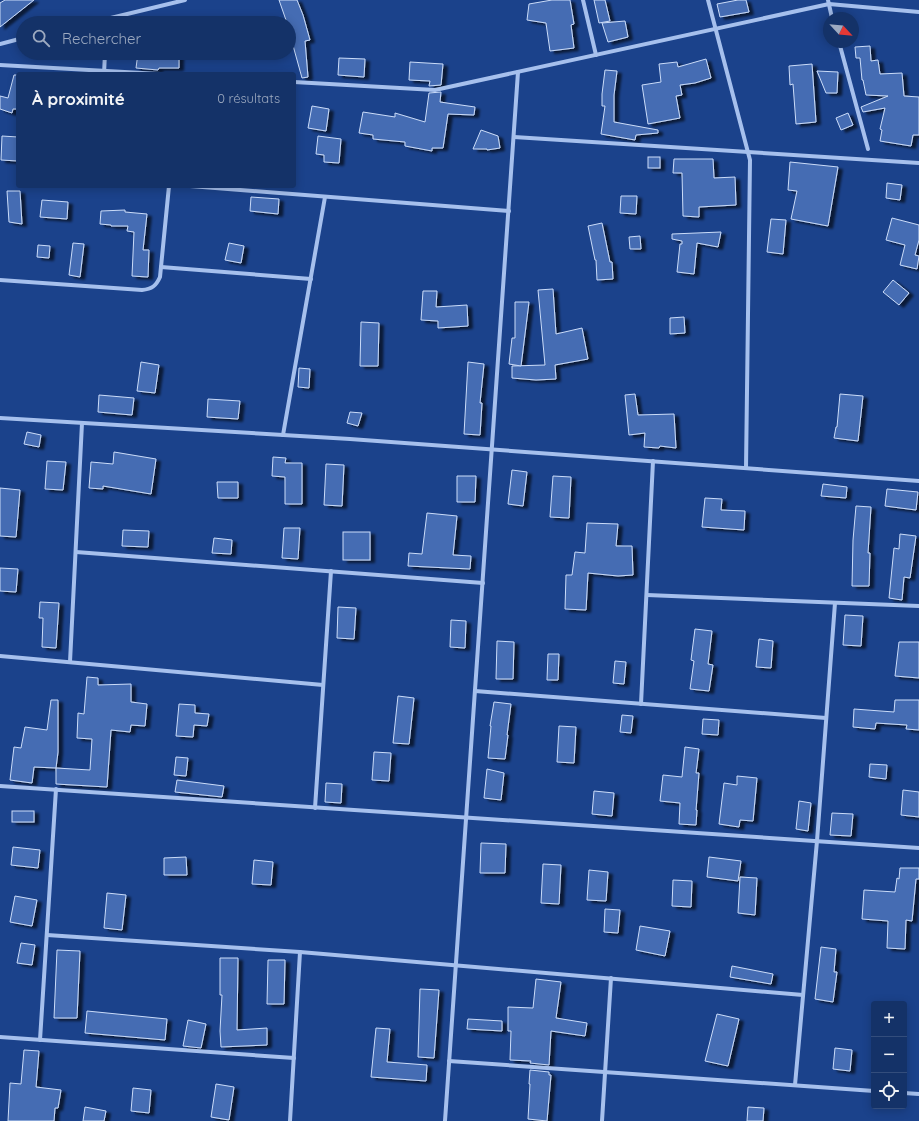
<!DOCTYPE html>
<html lang="fr">
<meta charset="utf-8">
<style>
:root{--surface:#143268;--page:#213e71;--text:#f1f3f6;--muted:#9daac0;--line:#334d7c}
body{margin:0;font-family:Quicksand,sans-serif;background:var(--page);color:var(--text)}
.controls{position:absolute;right:12px;bottom:12px;display:grid;overflow:hidden;border-radius:4px;box-shadow:0 2px 10px #0003}
.controls button{width:36px;height:36px;display:grid;place-items:center;padding:0;border:0;border-bottom:1px solid var(--line);background:var(--surface);color:var(--text);font:20px sans-serif}
.compass{position:absolute;left:823px;top:12px;width:36px;height:36px;border-radius:50%;background:var(--surface);box-shadow:0 2px 10px #0003;rotate:116deg}
.list{margin:0;padding:0;list-style:none}
h2{display:flex;justify-content:space-between;align-items:center;height:52px;margin:0;padding:0 16px;font-size:17px}
h2 small{font-size:13px;font-weight:400;color:var(--muted)}
.icon{flex:none;width:22px;height:22px;fill:none;stroke:currentColor;stroke-width:2;stroke-linecap:round;stroke-linejoin:round}
.map{position:relative;flex:none;width:919px;height:1121px;overflow:hidden}
.search{position:absolute;background:var(--surface);box-shadow:0 2px 10px #0003;left:16px;top:16px;width:280px;height:44px;display:flex;align-items:center;gap:10px;box-sizing:border-box;padding:0 14px;border-radius:22px;color:var(--muted);font-size:15px}
.panel{position:absolute;background:var(--surface);box-shadow:0 2px 10px #0003;left:16px;top:72px;width:280px;height:116px;border-radius:4px}
.map>svg:first-child{display:block}
.building{fill:#446cb3;stroke:#cbdcf9;filter:url(#shadow)}
.lines{fill:none;stroke-linecap:round;stroke-linejoin:round}
.street{stroke:#a6c0ed;stroke-width:4}
</style>
<div class="map">
<svg width="919" height="1121" viewBox="0 0 919 1121">
<defs>
<filter id="shadow"><feDropShadow dx="4.5" dy="2.5" stdDeviation="1" flood-color="#0009"/></filter>
</defs>
<rect width="100%" height="100%" fill="#1b428b"/>
<!-- building -->
<g class="building">
<polygon points="5,0 34,0 0,27 0,3"/>
<polygon points="279,0 297,0 303,15 310,40 305,41 308,77 302,78 289,31 289,23 287,23"/>
<polygon points="552,0 570,0 574,24 571,25 574,48 550,51 546,23 527,20 529,4"/>
<polygon points="594,0 605,0 610,21 599,23"/>
<polygon points="738,0 746,0 749,12 720,17 717,4"/>
<polygon points="625,21 628,37 608,42 602,23"/>
<polygon points="870,46 871,61 878,60 880,74 902,73 904,96 919,97 919,135 913,135 911,146 880,141 882,130 880,129 885,108 863,112 861,107 888,96 866,95 863,80 862,80 860,58 856,58 855,47"/>
<polygon points="138,53 179,53 179,68 159,68 158,70 136,68"/>
<polygon points="339,58 365,59 364,77 338,75"/>
<polygon points="706,59 711,78 695,83 680,85 682,95 676,96 680,118 648,124 642,85 661,82 659,64 677,62 678,67"/>
<polygon points="410,62 443,64 441,85 429,86 430,81 409,80"/>
<polygon points="812,64 816,122 796,124 793,84 790,85 789,66"/>
<polygon points="605,70 617,71 614,95 614,122 658,130 658,133 636,135 635,140 601,134 605,106 602,106 602,94"/>
<polygon points="817,71 838,72 837,93 826,93"/>
<polygon points="14,75 18,75 18,109 13,109 12,113 0,109 0,96 8,98"/>
<polygon points="441,92 440,102 475,107 474,115 448,114 443,148 432,148 432,151 405,146 405,142 373,139 373,135 359,133 363,112 395,117 395,113 425,122 429,93"/>
<polygon points="312,106 329,109 326,131 308,128"/>
<polygon points="848,113 853,125 841,130 836,118"/>
<polygon points="481,130 498,136 500,148 487,150 487,149 473,149"/>
<polygon points="2,136 18,137 18,161 1,160"/>
<polygon points="318,136 341,139 339,163 324,162 324,155 316,154"/>
<rect x="648" y="157" width="12" height="11"/>
<polygon points="674,159 713,159 714,178 735,177 736,205 699,207 699,217 683,216 682,173 673,173"/>
<polygon points="790,162 838,167 828,226 791,219 797,191 788,190"/>
<polygon points="887,183 902,185 900,200 886,198"/>
<polygon points="7,191 20,191 22,224 9,222"/>
<polygon points="621,196 637,196 636,214 620,213"/>
<polygon points="251,197 279,199 278,214 250,211"/>
<polygon points="42,200 68,202 67,219 40,217"/>
<polygon points="125,210 125,212 147,214 143,250 149,250 148,277 132,276 134,232 127,231 128,226 111,226 111,225 100,224 101,211"/>
<polygon points="892,218 919,225 919,240 915,255 919,256 917,269 900,265 905,245 886,240"/>
<polygon points="771,219 786,220 783,254 767,252"/>
<polygon points="602,223 610,262 612,262 613,279 597,280 596,260 595,260 588,226"/>
<polygon points="721,232 718,247 697,243 694,274 677,272 680,244 682,244 682,241 672,239 672,234"/>
<polygon points="640,236 641,249 630,249 629,237"/>
<polygon points="73,243 84,244 80,277 69,275"/>
<polygon points="229,243 244,246 241,263 225,260"/>
<polygon points="38,245 50,246 49,258 37,257"/>
<polygon points="893,280 909,293 899,305 883,292"/>
<polygon points="553,289 556,334 582,328 588,359 555,365 556,379 536,380 512,378 512,366 545,365 538,290"/>
<polygon points="423,291 437,291 436,307 467,305 468,326 438,328 438,321 421,320"/>
<polygon points="515,302 529,302 521,366 509,364 512,338 515,338"/>
<polygon points="684,317 685,333 670,334 670,318"/>
<polygon points="361,322 379,323 378,366 360,366"/>
<polygon points="141,362 159,365 155,393 137,391"/>
<polygon points="468,362 484,364 480,403 482,403 480,435 464,434"/>
<polygon points="299,368 310,369 309,388 298,387"/>
<polygon points="635,394 638,415 674,414 676,448 660,446 659,448 644,447 645,433 629,435 625,395"/>
<polygon points="840,394 863,396 858,441 834,438 836,427 837,427"/>
<polygon points="99,395 134,398 132,415 98,412"/>
<polygon points="208,399 240,401 238,419 207,417"/>
<polygon points="350,412 362,413 358,426 347,423"/>
<polygon points="27,432 41,435 39,447 24,444"/>
<polygon points="114,452 156,459 151,494 103,486 103,489 89,488 91,462 113,464"/>
<polygon points="273,457 286,458 285,463 302,463 302,504 285,504 285,477 272,476"/>
<polygon points="47,461 66,462 63,490 45,489"/>
<polygon points="326,464 344,465 342,506 324,505"/>
<polygon points="512,470 527,472 523,506 508,504"/>
<polygon points="457,476 476,476 475,502 457,502"/>
<polygon points="553,476 571,477 569,518 550,517"/>
<polygon points="217,482 238,482 238,498 218,498"/>
<polygon points="823,484 847,487 846,498 821,496"/>
<polygon points="0,488 20,490 16,537 0,536"/>
<polygon points="887,489 918,492 916,510 885,506"/>
<polygon points="705,498 722,499 721,510 745,511 744,530 702,527"/>
<polygon points="856,506 871,507 868,553 870,553 869,586 852,586 853,540"/>
<polygon points="427,513 457,516 453,555 471,556 470,569 408,566 409,553 422,554"/>
<polygon points="587,523 618,524 616,546 632,546 633,575 618,576 588,573 586,610 565,609 566,575 572,575 575,552 585,553"/>
<polygon points="284,528 300,528 298,559 282,558"/>
<polygon points="123,530 149,531 148,547 122,546"/>
<rect x="343" y="532" width="27" height="28"/>
<polygon points="900,534 916,536 910,578 904,577 902,600 889,598 894,548 899,549"/>
<polygon points="214,538 232,540 231,554 212,553"/>
<polygon points="0,568 18,569 16,592 0,591"/>
<polygon points="40,602 59,603 56,648 42,647 43,618 39,618"/>
<polygon points="338,607 356,608 354,639 337,638"/>
<polygon points="845,615 863,616 861,646 843,645"/>
<polygon points="451,620 466,621 465,648 450,647"/>
<polygon points="695,629 712,631 708,664 713,665 709,691 690,689 694,661 691,660"/>
<polygon points="759,639 773,641 771,668 756,667"/>
<polygon points="497,641 514,642 513,679 496,679"/>
<polygon points="899,642 919,642 919,678 895,676"/>
<polygon points="548,654 559,654 558,680 547,680"/>
<polygon points="615,661 626,662 624,684 613,683"/>
<polygon points="87,677 98,678 98,685 131,684 131,702 147,704 145,726 131,725 130,732 111,730 107,787 56,784 56,768 90,770 92,739 77,738 78,713 84,714"/>
<polygon points="398,696 414,698 409,744 393,743"/>
<polygon points="51,700 58,700 58,752 56,768 34,767 32,783 10,780 14,747 21,748 25,727 47,730"/>
<polygon points="895,700 919,700 919,730 906,729 907,725 876,723 875,729 853,727 854,709 894,712"/>
<polygon points="494,702 511,704 507,735 508,735 505,759 488,758 491,726 490,726"/>
<polygon points="179,704 195,705 195,713 209,714 207,726 194,725 193,737 176,736"/>
<polygon points="622,715 633,716 631,733 620,732"/>
<polygon points="703,719 719,720 718,735 702,734"/>
<polygon points="559,726 576,727 574,763 557,762"/>
<polygon points="685,747 699,749 696,773 699,773 696,810 697,810 696,825 679,824 680,803 660,801 663,775 682,777"/>
<polygon points="374,752 391,753 389,781 372,780"/>
<polygon points="176,757 188,758 186,776 174,775"/>
<polygon points="870,764 887,765 886,779 869,777"/>
<polygon points="487,769 504,773 501,800 484,798"/>
<polygon points="737,776 757,778 753,821 740,820 739,827 719,824 724,783 737,785"/>
<polygon points="177,780 224,786 222,797 175,792"/>
<polygon points="326,783 342,784 341,803 325,802"/>
<polygon points="903,790 919,792 919,817 901,815"/>
<polygon points="594,791 614,793 612,816 592,814"/>
<polygon points="799,801 811,803 808,831 796,829"/>
<rect x="12" y="811" width="22" height="11"/>
<polygon points="832,813 853,814 851,836 830,835"/>
<polygon points="481,843 506,844 505,873 480,873"/>
<polygon points="13,847 40,850 38,868 11,865"/>
<polygon points="186,857 187,875 164,875 164,858"/>
<polygon points="709,857 741,861 738,881 707,877"/>
<polygon points="254,860 273,862 271,885 252,884"/>
<polygon points="543,864 561,865 559,904 541,903"/>
<polygon points="900,868 919,868 919,879 916,879 912,921 906,920 905,949 887,948 888,921 862,919 864,890 895,892 897,878 899,879"/>
<polygon points="589,870 608,872 606,901 587,900"/>
<polygon points="740,877 757,878 755,915 738,913"/>
<polygon points="673,880 692,881 691,907 672,906"/>
<polygon points="107,893 126,895 122,930 104,928"/>
<polygon points="15,896 37,900 32,926 10,922"/>
<polygon points="605,909 620,910 618,933 604,932"/>
<polygon points="640,926 670,931 665,956 636,950"/>
<polygon points="21,943 35,945 32,965 17,963"/>
<polygon points="821,947 836,949 834,972 837,972 833,1002 815,999"/>
<polygon points="57,950 80,951 77,1018 54,1018"/>
<polygon points="220,958 238,958 237,1030 267,1028 267,1045 221,1047 220,1031 222,995 220,995"/>
<polygon points="268,960 285,960 284,1004 267,1004"/>
<polygon points="732,966 773,974 771,984 730,977"/>
<polygon points="536,979 561,982 556,1018 587,1023 585,1036 551,1031 549,1065 530,1063 531,1061 510,1060 511,1031 508,1031 508,1007 533,1008"/>
<polygon points="420,989 439,990 434,1058 418,1057"/>
<polygon points="87,1011 167,1019 165,1040 85,1033"/>
<polygon points="717,1014 739,1019 728,1066 705,1061"/>
<polygon points="468,1019 502,1021 502,1031 467,1029"/>
<polygon points="188,1020 206,1024 201,1048 183,1046"/>
<polygon points="376,1028 390,1029 387,1062 427,1065 426,1081 371,1077"/>
<polygon points="835,1048 852,1050 850,1071 833,1069"/>
<polygon points="24,1050 39,1051 36,1087 61,1090 58,1108 55,1108 54,1121 8,1121 10,1083 21,1084"/>
<polygon points="530,1070 549,1072 549,1075 551,1075 547,1121 528,1119 530,1084 529,1084"/>
<polygon points="216,1084 234,1087 229,1120 211,1117"/>
<polygon points="133,1088 151,1090 149,1113 131,1111"/>
<polygon points="85,1107 106,1111 104,1121 83,1121"/>
<polygon points="748,1107 764,1108 763,1121 747,1121"/>
</g>
<g class="lines">
<!-- street -->
<g class="street">
<polyline points="583,0 596,55"/>
<polyline points="708,0 750,160 746,468"/>
<polyline points="828,0 832,18"/>
<polyline points="90,23 185,0"/>
<polyline points="839,42 868,149"/>
<polyline points="0,44 23,38"/>
<polyline points="0,65 160,74"/>
<polyline points="104,74 105,53"/>
<polyline points="294,82 435,90 829,4 919,12"/>
<polyline points="514,137 919,163"/>
<polyline points="190,186 509,211"/>
<polyline points="161,267 311,279"/>
<path d="M0,280L142,290C152,289 156,286 160,277L169,186"/>
<polyline points="0,418 350,439 919,481"/>
<polyline points="283,435 325,197"/>
<polyline points="76,552 483,583"/>
<polyline points="647,595 919,606"/>
<polyline points="0,656 323,685"/>
<polyline points="70,662 82,423"/>
<polyline points="475,691 826,718"/>
<polyline points="641,704 653,461"/>
<polyline points="0,786 919,848"/>
<polyline points="315,808 331,571"/>
<polyline points="47,935 300,952 803,995"/>
<polyline points="0,1037 294,1058"/>
<polyline points="40,1040 56,789"/>
<polyline points="449,1061 874,1091"/>
<polyline points="795,1085 817,841 835,603"/>
<polyline points="904,1093 919,1094"/>
<polyline points="290,1121 300,952"/>
<polyline points="445,1121 518,72"/>
<polyline points="602,1121 611,978"/>
</g>
</g>
</svg>
<div class="controls">
<button>+</button>
<button>−</button>
<button><svg class="icon" aria-label="locate" viewBox="0 0 24 24"><circle cx="12" cy="12" r="6"/><path d="M12 2v4M12 18v4M2 12h4M18 12h4"/></svg></button>
</div>
<svg class="compass" viewBox="-18 -18 36 36"><path d="M0-13l5 13h-10z" fill="#e53935"/><path d="M0 13l5-13h-10z" fill="#9daac0"/></svg>
<div class="search"><svg class="icon" aria-label="search" viewBox="0 0 24 24"><circle cx="10" cy="10" r="6"/><path d="M15 15l6 6"/></svg>Rechercher</div>
<section class="panel">
<h2>À proximité<small>0 résultats</small></h2>
<ul class="list">
</ul>
</section>
</div>
